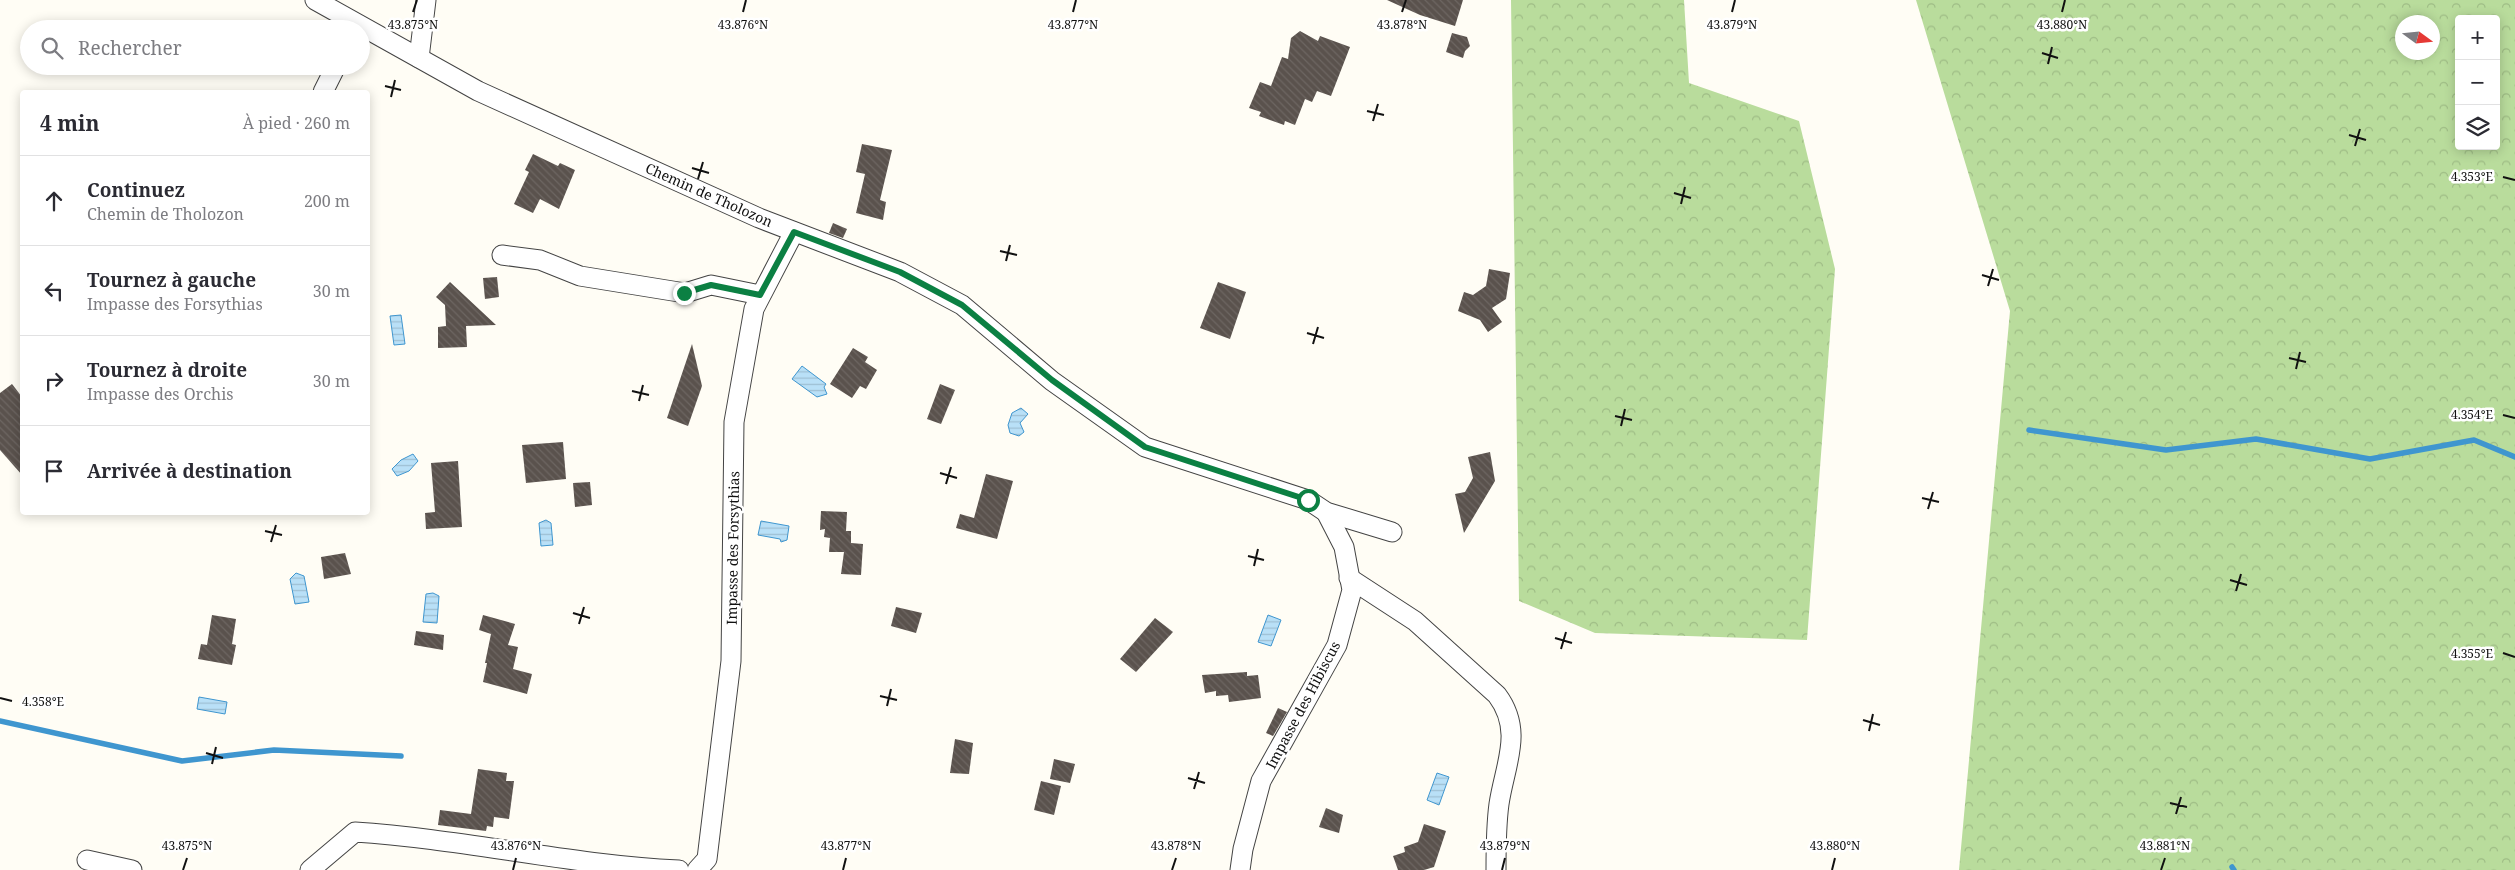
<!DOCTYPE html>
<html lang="fr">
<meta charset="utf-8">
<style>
:root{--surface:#fff;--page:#f2f2f3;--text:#2b2b33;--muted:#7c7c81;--line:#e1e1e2}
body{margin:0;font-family:"Noto Serif",serif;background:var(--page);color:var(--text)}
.controls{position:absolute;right:15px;top:15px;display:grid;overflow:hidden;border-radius:5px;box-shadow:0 2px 12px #0003}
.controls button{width:45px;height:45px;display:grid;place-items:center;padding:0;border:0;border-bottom:1px solid var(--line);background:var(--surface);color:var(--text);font:25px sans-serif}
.compass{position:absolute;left:2395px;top:15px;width:45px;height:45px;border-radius:50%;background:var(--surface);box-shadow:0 2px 12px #0003;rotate:105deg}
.stop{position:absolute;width:15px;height:15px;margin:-11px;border:4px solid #0b8043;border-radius:50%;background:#fff}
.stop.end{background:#0b8043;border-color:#fff;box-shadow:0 1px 5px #0008}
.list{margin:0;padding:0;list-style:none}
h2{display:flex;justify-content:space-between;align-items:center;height:65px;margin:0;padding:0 20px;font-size:21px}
h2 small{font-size:16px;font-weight:400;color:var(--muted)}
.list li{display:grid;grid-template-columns:32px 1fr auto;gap:15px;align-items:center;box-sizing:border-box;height:90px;padding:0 20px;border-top:1px solid var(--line)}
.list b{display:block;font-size:19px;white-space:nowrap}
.list p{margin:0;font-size:16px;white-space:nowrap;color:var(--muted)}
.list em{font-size:16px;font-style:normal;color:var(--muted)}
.icon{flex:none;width:28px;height:28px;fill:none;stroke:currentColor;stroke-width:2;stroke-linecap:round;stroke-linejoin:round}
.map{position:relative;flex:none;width:2515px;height:870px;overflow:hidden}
.search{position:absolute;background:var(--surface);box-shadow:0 2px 12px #0003;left:20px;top:20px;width:350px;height:55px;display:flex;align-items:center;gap:12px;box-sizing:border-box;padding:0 18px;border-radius:28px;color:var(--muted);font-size:19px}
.panel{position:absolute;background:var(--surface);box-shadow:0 2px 12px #0003;left:20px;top:90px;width:350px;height:425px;border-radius:5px}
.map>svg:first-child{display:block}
.forest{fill:url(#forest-crowns);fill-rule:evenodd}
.water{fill:url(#water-rules);stroke:#3f96cf}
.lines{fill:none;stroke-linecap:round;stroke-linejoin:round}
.stream{stroke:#3f96cf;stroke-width:5.5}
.building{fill:url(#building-back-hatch)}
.street-casing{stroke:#444;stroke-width:21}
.street{stroke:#fff;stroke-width:19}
.route{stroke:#0b8043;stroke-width:6}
.ticks{fill:none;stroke:#111;stroke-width:2}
.labels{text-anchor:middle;stroke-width:5;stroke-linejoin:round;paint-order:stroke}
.street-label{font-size:14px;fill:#111;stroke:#fff}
.ticks-label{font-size:12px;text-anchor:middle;fill:#111;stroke:#fff;stroke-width:5;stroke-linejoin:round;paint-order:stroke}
</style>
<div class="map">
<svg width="2515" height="870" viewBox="0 0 2515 870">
<defs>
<pattern id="forest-crowns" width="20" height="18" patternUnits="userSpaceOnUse" patternTransform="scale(1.25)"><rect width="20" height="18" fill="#b9dc9c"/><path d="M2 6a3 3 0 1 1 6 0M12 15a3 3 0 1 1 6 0" fill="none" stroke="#9ebc85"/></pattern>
<pattern id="water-rules" width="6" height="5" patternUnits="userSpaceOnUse" patternTransform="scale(1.25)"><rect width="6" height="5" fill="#b9e0f7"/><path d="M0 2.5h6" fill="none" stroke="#9ebfd3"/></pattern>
<pattern id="building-back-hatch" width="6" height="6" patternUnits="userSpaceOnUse" patternTransform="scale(1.25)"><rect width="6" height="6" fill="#5a524d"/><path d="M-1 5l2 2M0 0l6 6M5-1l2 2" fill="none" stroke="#6d6662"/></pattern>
</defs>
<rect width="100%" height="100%" fill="#fffdf5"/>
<!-- forest -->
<g class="forest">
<polygon points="1511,0 1684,0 1689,83 1799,121 1835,269 1807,640 1595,633 1519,601"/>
<path d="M1916,0H2515V870H1959L2010,311ZM2459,19H2496V146H2459ZM2402,22H2432V52H2402Z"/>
</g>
<!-- water -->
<g class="water">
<polygon points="401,315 405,344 394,345 390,316"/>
<polygon points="802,366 826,384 824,387 827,394 817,397 792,379"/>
<polygon points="1021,408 1028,414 1020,423 1024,432 1019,436 1010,433 1008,425 1012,413"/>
<polygon points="413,454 418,461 409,471 397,476 392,469 401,460"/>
<polygon points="546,520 551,523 553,545 541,546 539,523"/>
<polygon points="761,521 789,526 787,540 781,542 780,539 758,535"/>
<polygon points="296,573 304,576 309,602 295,604 290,579"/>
<polygon points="433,593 439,596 437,623 423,622 426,594"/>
<polygon points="1268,615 1281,620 1271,646 1258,642"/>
<polygon points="199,697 227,702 225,714 197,709"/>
<polygon points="1437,773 1449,777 1439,805 1427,800"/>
</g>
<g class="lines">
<!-- stream -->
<g class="stream">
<polyline points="2029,430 2166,450 2256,439 2370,459 2474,440 2515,457"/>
<polyline points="0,721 182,761 274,750 401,756"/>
<polyline points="2232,867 2234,870"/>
</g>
</g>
<!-- building -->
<g class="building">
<polygon points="1387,0 1463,0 1455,26 1420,15"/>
<polygon points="1300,31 1318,41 1320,36 1350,47 1331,96 1317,91 1312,102 1305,99 1295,125 1285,121 1284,125 1259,116 1261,112 1249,108 1260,82 1271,86 1282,57 1288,59 1291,38"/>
<polygon points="1452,33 1467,37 1470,46 1465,51 1463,58 1446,52"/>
<polygon points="862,144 892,150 880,200 886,202 883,220 856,213 865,174 856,172"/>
<polygon points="533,154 558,166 560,163 575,170 559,209 540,199 533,213 514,204 529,172 525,170"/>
<polygon points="833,223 847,229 843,238 829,233"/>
<polygon points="1489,269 1510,273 1506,299 1492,308 1502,322 1488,332 1480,320 1458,311 1464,292 1473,295 1486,286"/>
<polygon points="497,277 499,297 485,299 483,278"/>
<polygon points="450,282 496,325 466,326 467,347 438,348 438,327 446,326 445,305 436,297"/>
<polygon points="1218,282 1246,292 1230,339 1200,328"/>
<polygon points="692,344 702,386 688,426 667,418"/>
<polygon points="853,348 868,357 865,362 877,370 866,389 860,386 852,398 830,384"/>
<polygon points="12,384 22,397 22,475 0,450 0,393"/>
<polygon points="940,384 955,390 941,424 927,419"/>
<polygon points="563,442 566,479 526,483 522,445"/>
<polygon points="1490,452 1495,481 1464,533 1455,494 1465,492 1473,478 1468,457"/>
<polygon points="458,461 462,527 426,529 425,513 435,512 431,463"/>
<polygon points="986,474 1013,481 997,539 956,528 960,514 974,518"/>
<polygon points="590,482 592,505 575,507 573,483"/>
<polygon points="821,511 847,512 846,531 851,531 851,543 863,544 861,575 841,574 844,552 829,552 830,538 824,537 825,529 820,530"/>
<polygon points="345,553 351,574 324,579 321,557"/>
<polygon points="896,607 922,613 916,633 891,626"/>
<polygon points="212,615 236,619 232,644 236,645 232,665 198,659 201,644 207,645"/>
<polygon points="483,615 515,624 508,645 518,647 513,669 532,674 527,694 483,682 487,663 485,663 491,634 479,630"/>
<polygon points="1155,618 1173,632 1136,672 1120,659"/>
<polygon points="416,631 444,635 443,650 414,645"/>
<polygon points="1247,672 1247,676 1258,675 1261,698 1229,702 1228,695 1216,696 1216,691 1205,693 1202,675"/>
<polygon points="1278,708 1287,712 1273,736 1266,733"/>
<polygon points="955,739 973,743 969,774 950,773"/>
<polygon points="1054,759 1075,764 1070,783 1050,779"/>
<polygon points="478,769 507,773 506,781 514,781 509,819 494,817 493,827 487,826 486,831 438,825 440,810 471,814"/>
<polygon points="1041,781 1061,786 1054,815 1034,810"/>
<polygon points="1326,808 1343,815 1339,833 1319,827"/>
<polygon points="1424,824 1446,831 1434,867 1424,870 1398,870 1393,856 1405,852 1404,847 1418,842"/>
</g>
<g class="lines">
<defs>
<g id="street">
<polyline points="315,0 478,91 759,218 900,272 962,305 1052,381 1145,447 1308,500 1326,512 1392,532"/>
<polyline points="419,58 426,0"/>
<polyline points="323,92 336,66"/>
<polyline points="502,255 540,260 580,276 685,293 711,285 760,295"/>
<path d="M1349,578L1415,621L1497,695C1524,731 1505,764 1499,804C1496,826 1496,848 1496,870"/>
<polyline points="87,860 132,870"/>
<path d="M310,870L355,832C463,839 570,865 679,870"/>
<polyline points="697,870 707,859 731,661 734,422 754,309 794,232"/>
<polyline points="1240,870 1243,849 1261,781 1337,645 1352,590 1344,547 1326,512"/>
</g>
</defs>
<!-- street casing -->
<use href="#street" class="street-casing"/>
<!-- street -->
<use href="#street" class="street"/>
</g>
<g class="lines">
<!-- route -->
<polyline class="route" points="684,293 711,285 760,295 794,232 900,272 962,305 1052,380 1145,447 1308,500"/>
</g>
<!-- ticks -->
<path class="ticks" d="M413,12L417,0M743,12L746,0M1073,12L1076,0M1402,12L1406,0M1732,12L1735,0M2062,12L2065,0M2042,53L2058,58M2048,64L2052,47M385,86L401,90M391,97L395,80M1367,111L1384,115M1373,121L1378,104M2349,135L2366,140M2355,146L2360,129M692,168L709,173M2503,177L2515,180M698,179L703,162M1674,193L1691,198M1681,204L1685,187M1000,251L1017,255M1006,261L1010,245M1982,275L1999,280M1988,286L1993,269M1307,333L1324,338M1313,344L1318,327M2289,358L2306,362M2296,369L2300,352M632,391L649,395M639,401L643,385M2503,415L2515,418M1615,416L1632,420M1621,426L1625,409M940,473L957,478M946,484L951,467M1922,498L1939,502M1928,509L1933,492M265,531L282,535M271,542L276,525M1248,556L1264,560M1254,566L1258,549M2230,580L2247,585M2236,591L2241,574M573,613L590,618M579,624L584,607M1555,638L1572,643M1561,649L1566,632M2503,653L2515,657M880,696L897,700M0,698L12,701M887,706L891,689M1863,720L1880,725M1869,731L1873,714M206,753L223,758M212,764L216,747M1188,778L1205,783M1194,789L1199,772M2170,803L2187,807M2176,814L2181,797M183,870L187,858M513,870L516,858M843,870L846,858M1172,870L1176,858M1502,870L1505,858M1832,870L1835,858M2161,870L2165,858"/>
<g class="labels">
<!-- street labels -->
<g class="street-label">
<text transform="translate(709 195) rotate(24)" y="5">Chemin de Tholozon</text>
<text transform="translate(733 548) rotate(-89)" y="5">Impasse des Forsythias</text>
<text transform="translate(1303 705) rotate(-62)" y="5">Impasse des Hibiscus</text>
</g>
</g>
<g class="ticks-label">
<text x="413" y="29">43.875°N</text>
<text x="743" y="29">43.876°N</text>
<text x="1073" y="29">43.877°N</text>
<text x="1402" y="29">43.878°N</text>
<text x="1732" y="29">43.879°N</text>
<text x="2062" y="29">43.880°N</text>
<text x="2472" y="181">4.353°E</text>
<text x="2472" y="419">4.354°E</text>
<text x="2472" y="658">4.355°E</text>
<text x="43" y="706">4.358°E</text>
<text x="187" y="850">43.875°N</text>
<text x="516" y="850">43.876°N</text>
<text x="846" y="850">43.877°N</text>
<text x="1176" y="850">43.878°N</text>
<text x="1505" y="850">43.879°N</text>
<text x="1835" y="850">43.880°N</text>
<text x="2165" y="850">43.881°N</text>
</g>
</svg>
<div class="controls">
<button>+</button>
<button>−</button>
<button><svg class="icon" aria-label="layers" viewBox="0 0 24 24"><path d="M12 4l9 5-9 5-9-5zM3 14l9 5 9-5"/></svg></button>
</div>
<svg class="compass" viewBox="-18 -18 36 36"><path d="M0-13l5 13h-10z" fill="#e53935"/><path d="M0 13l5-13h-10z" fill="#7c7c81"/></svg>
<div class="stop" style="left:1308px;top:500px"></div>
<div class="stop end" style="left:684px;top:293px"></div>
<div class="search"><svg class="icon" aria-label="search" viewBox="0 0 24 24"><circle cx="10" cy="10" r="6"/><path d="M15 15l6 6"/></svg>Rechercher</div>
<section class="panel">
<h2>4 min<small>À pied · 260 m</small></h2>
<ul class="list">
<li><svg class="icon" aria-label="ahead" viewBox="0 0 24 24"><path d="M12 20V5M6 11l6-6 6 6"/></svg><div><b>Continuez</b><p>Chemin de Tholozon</p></div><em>200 m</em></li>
<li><svg class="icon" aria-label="left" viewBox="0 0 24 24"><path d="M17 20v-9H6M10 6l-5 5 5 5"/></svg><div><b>Tournez à gauche</b><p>Impasse des Forsythias</p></div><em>30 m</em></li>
<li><svg class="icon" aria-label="right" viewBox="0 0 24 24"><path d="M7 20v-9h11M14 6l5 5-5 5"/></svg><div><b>Tournez à droite</b><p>Impasse des Orchis</p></div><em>30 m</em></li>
<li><svg class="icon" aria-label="arrive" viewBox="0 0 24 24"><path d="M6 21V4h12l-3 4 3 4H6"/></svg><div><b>Arrivée à destination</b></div></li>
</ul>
</section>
</div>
